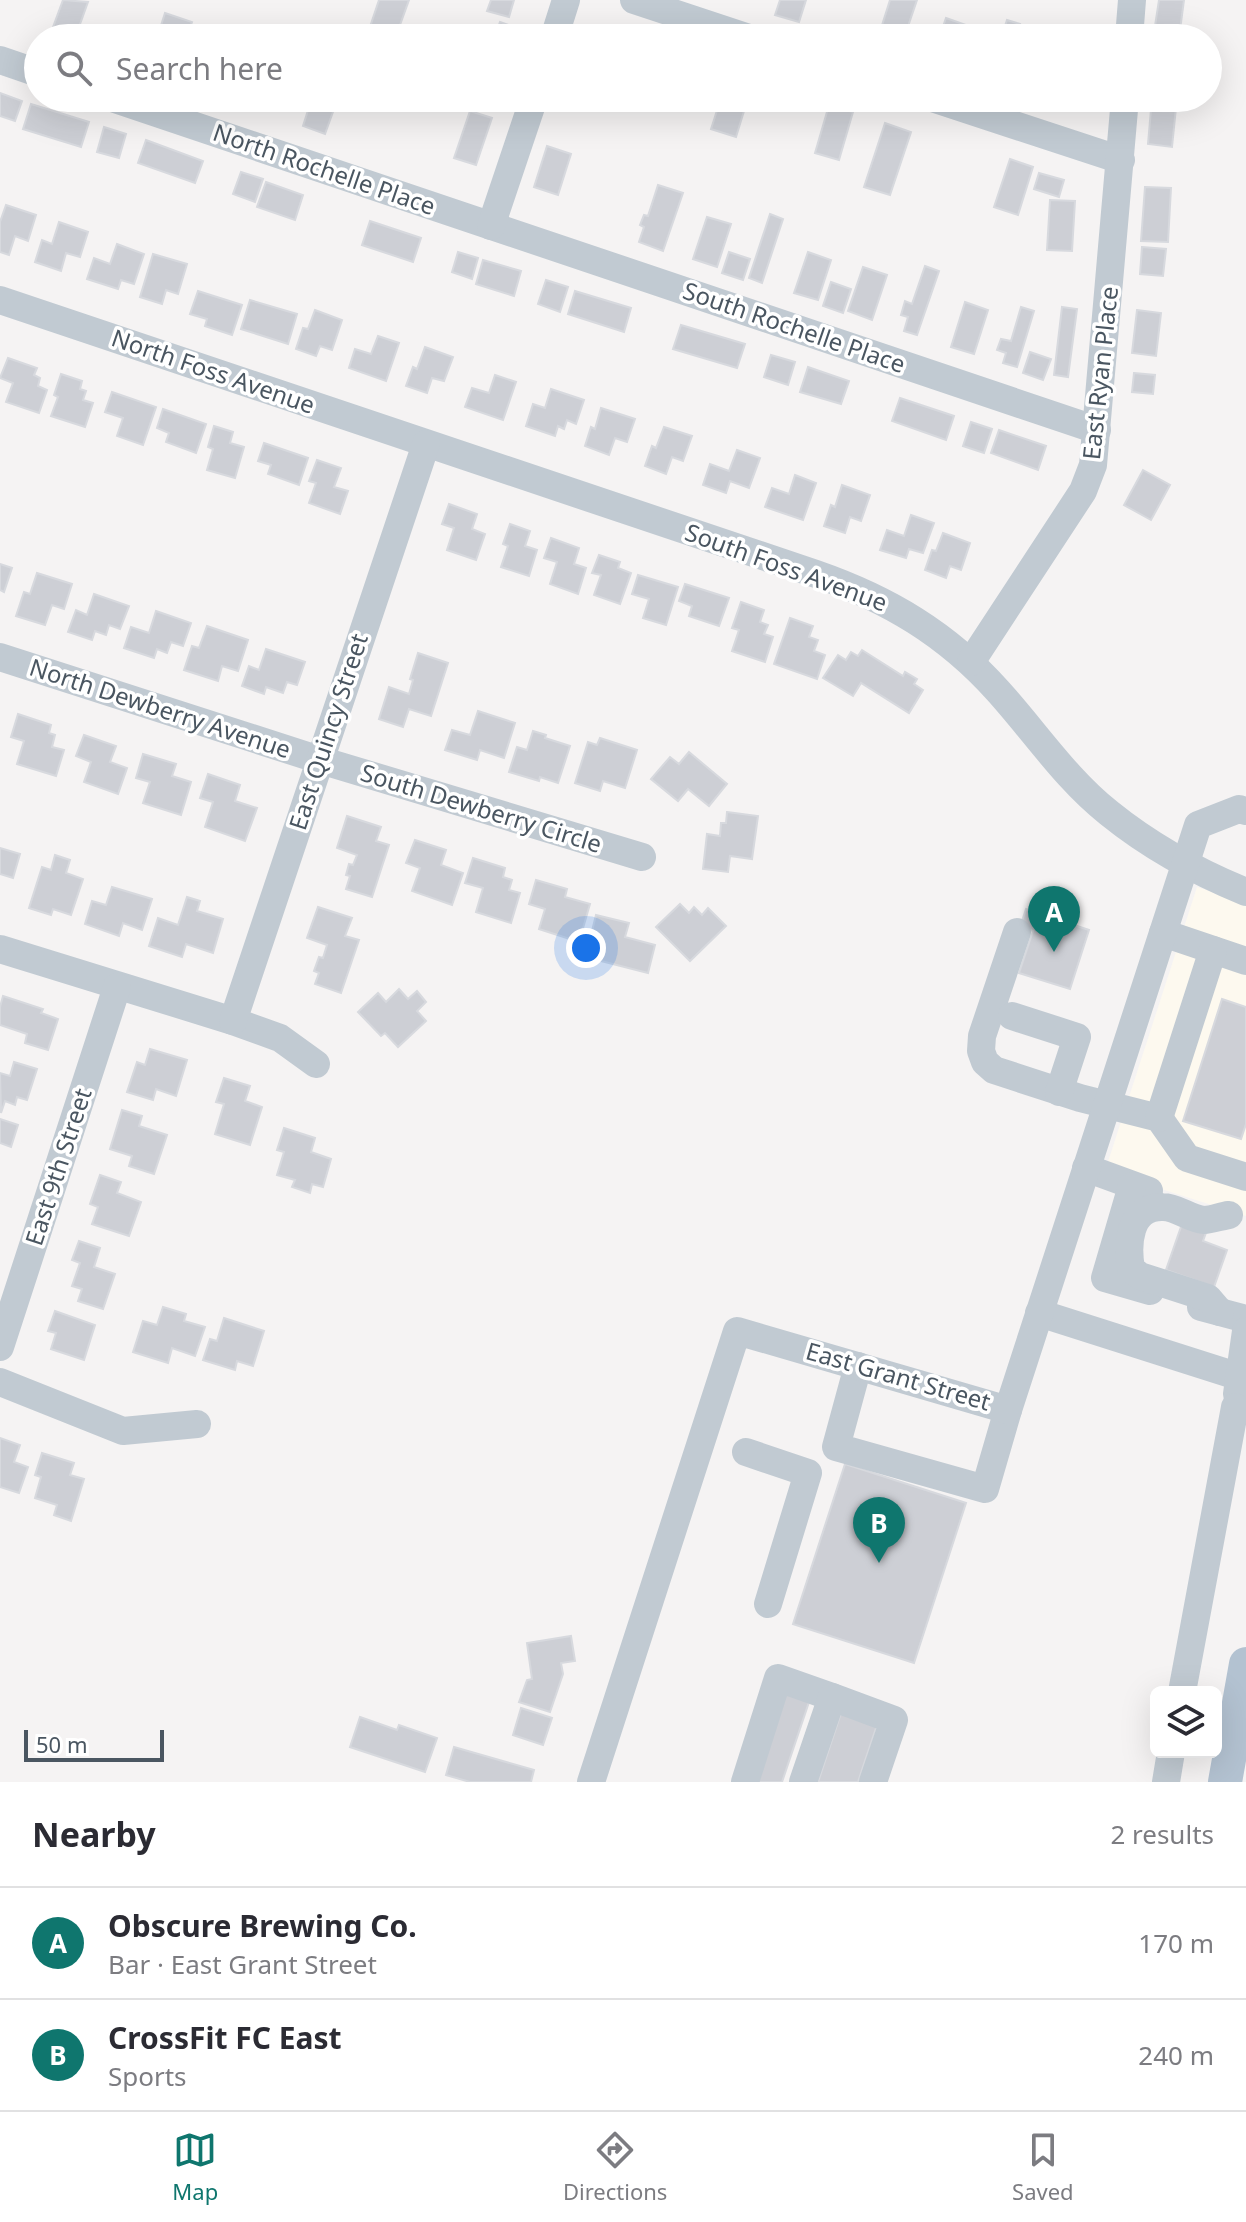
<!DOCTYPE html>
<meta charset="utf-8">
<style>
:root{--surface:#fff;--page:#f7f7f7;--text:#2b2b33;--muted:#7c7c81;--line:#e1e1e2;--accent:#0f766e}
body{margin:0;font-family:"Noto Sans",sans-serif;background:var(--page);color:var(--text)}
.controls{position:absolute;right:24px;bottom:24px;display:grid;overflow:hidden;border-radius:12px;box-shadow:0 8px 32px #0002}
.controls button{width:72px;height:72px;display:grid;place-items:center;padding:0;border:0;border-bottom:2px solid var(--line);background:var(--surface);color:var(--text);font:40px sans-serif}
.scale{position:absolute;left:24px;bottom:20px;width:140px;box-sizing:border-box;padding-left:8px;border:4px solid #4a5661;border-top:0;font-size:22px;line-height:28px;white-space:nowrap;color:#4a5661;-webkit-text-stroke:6px #fff;paint-order:stroke}
.you{position:absolute;left:586px;top:948px;width:28px;height:28px;margin:-20px;border:6px solid #fff;border-radius:50%;background:#1a73e8;box-shadow:0 0 0 12px #1a73e833}
.badge{display:grid;place-items:center;width:52px;height:52px;border-radius:50%;background:var(--accent);color:#fff;font-size:26px;font-weight:700}
.pin{position:absolute;translate:-50% -66px;filter:drop-shadow(0 2px 4px #0008)}
.pin::after{content:'';position:absolute;top:42px;width:28px;height:24px;background:inherit;clip-path:polygon(0 0,100% 0,50% 100%)}
.list{margin:0;padding:0;list-style:none}
h2{display:flex;justify-content:space-between;align-items:center;height:104px;margin:0;padding:0 32px;font-size:34px}
h2 small{font-size:26px;font-weight:400;color:var(--muted)}
.list li{display:grid;grid-template-columns:52px 1fr auto;gap:24px;align-items:center;box-sizing:border-box;height:112px;padding:0 32px;border-top:2px solid var(--line)}
.list b{display:block;font-size:30px;white-space:nowrap}
.list p{margin:0;font-size:26px;white-space:nowrap;color:var(--muted)}
.list em{font-size:26px;font-style:normal;color:var(--muted)}
.icon{flex:none;width:44px;height:44px;fill:none;stroke:currentColor;stroke-width:2;stroke-linecap:round;stroke-linejoin:round}
.map{position:relative;flex:none;width:1246px;height:1782px;overflow:hidden}
.search{position:absolute;background:var(--surface);box-shadow:0 8px 32px #0002;left:24px;right:24px;top:24px;height:88px;display:flex;align-items:center;gap:20px;box-sizing:border-box;padding:0 28px;border-radius:44px;color:var(--muted);font-size:30px}
.sheet{height:328px;background:var(--surface)}
nav{display:flex;justify-content:space-around;align-items:center;box-sizing:border-box;height:112px;border-top:2px solid var(--line);background:var(--surface);font-size:22px;color:var(--muted)}
nav a{display:grid;justify-items:center;gap:4px}
nav .on{color:var(--accent)}
.map>svg:first-child{display:block}
.commercial{fill:#fdf9ef}
.building{fill:#cdcfd5;stroke:#d7d9de;stroke-width:2}
.lines{fill:none;stroke-linecap:round;stroke-linejoin:round}
.minor{stroke:#c1cad2;stroke-width:28}
.major{stroke:#b3c2d1;stroke-width:34}
.labels{text-anchor:middle;stroke-width:7;stroke-linejoin:round;paint-order:stroke}
.street-label{font-size:24px;fill:#4a5661;stroke:#fff}
</style>
<div class="map">
<svg width="1246" height="1782" viewBox="0 0 1246 1782">
<rect width="100%" height="100%" fill="#f5f3f3"/>
<!-- commercial -->
<polygon class="commercial" points="1197,887 1246,903 1246,1216 1105,1171"/>
<!-- building -->
<g class="building">
<polygon points="63,0 88,2 75,38 49,38"/>
<polygon points="379,0 409,0 396,36 370,27"/>
<polygon points="491,0 514,0 509,17 487,11"/>
<polygon points="780,0 806,0 799,22 775,15"/>
<polygon points="890,0 917,0 904,38 878,38"/>
<polygon points="1159,0 1184,0 1180,30 1155,26"/>
<polygon points="165,13 192,22 186,38 157,38"/>
<polygon points="946,18 969,26 965,38 939,38"/>
<polygon points="1007,20 1020,24 1016,38 1001,38"/>
<polygon points="500,22 523,30 520,38 494,38"/>
<polygon points="1079,32 1093,33 1092,38 1078,38"/>
<polygon points="0,93 22,101 15,121 0,116"/>
<polygon points="312,98 338,98 325,134 303,126"/>
<polygon points="721,98 748,98 736,137 711,129"/>
<polygon points="752,98 774,98 770,108 751,101"/>
<polygon points="1152,98 1177,98 1172,147 1148,144"/>
<polygon points="31,104 89,122 81,147 23,129"/>
<polygon points="829,105 853,112 839,160 815,153"/>
<polygon points="470,111 492,118 476,165 454,158"/>
<polygon points="885,123 911,132 890,195 864,187"/>
<polygon points="104,127 126,134 119,158 97,152"/>
<polygon points="146,140 203,161 195,183 138,163"/>
<polygon points="547,146 571,154 558,195 534,187"/>
<polygon points="1010,159 1033,167 1018,215 994,207"/>
<polygon points="241,172 263,179 255,202 233,194"/>
<polygon points="1039,173 1064,180 1059,197 1034,189"/>
<polygon points="266,182 303,195 295,220 257,207"/>
<polygon points="658,185 683,193 663,251 639,242 644,227 640,225 644,215 648,216"/>
<polygon points="1145,187 1171,188 1168,242 1141,241"/>
<polygon points="1050,200 1075,201 1072,251 1047,250"/>
<polygon points="6,205 36,215 28,241 15,236 9,255 0,252 0,222"/>
<polygon points="770,214 783,219 762,283 749,278"/>
<polygon points="707,217 731,224 717,267 693,259"/>
<polygon points="370,221 421,238 413,262 362,245"/>
<polygon points="59,222 88,232 80,257 66,253 61,271 35,262 42,240 52,244"/>
<polygon points="117,244 144,254 134,284 121,280 118,289 87,279 94,258 110,264"/>
<polygon points="1142,247 1166,249 1163,276 1140,274"/>
<polygon points="458,252 478,258 472,279 452,272"/>
<polygon points="729,252 750,259 743,280 722,273"/>
<polygon points="808,252 831,260 818,300 794,293"/>
<polygon points="153,254 187,264 178,294 166,290 162,304 140,297"/>
<polygon points="483,260 521,271 514,296 476,284"/>
<polygon points="925,266 939,271 917,335 904,331 908,317 901,315 905,301 912,304"/>
<polygon points="863,267 887,275 872,320 848,311"/>
<polygon points="546,280 568,287 560,312 538,304"/>
<polygon points="831,282 851,289 843,313 823,306"/>
<polygon points="198,291 242,305 232,335 205,326 207,319 190,314"/>
<polygon points="575,291 631,308 624,332 568,314"/>
<polygon points="250,300 297,314 288,344 241,329"/>
<polygon points="965,302 988,310 974,354 951,347"/>
<polygon points="1021,307 1034,311 1017,367 1003,363 1006,353 997,350 1001,339 1011,341"/>
<polygon points="1062,307 1077,309 1068,377 1054,375"/>
<polygon points="315,310 342,320 332,350 320,346 316,356 296,349 303,328 308,329"/>
<polygon points="1137,310 1161,313 1156,356 1132,353"/>
<polygon points="681,325 745,344 737,368 673,349"/>
<polygon points="378,336 399,343 386,381 349,368 355,349 371,354"/>
<polygon points="425,347 453,357 444,381 432,378 427,393 406,386 413,367 417,369"/>
<polygon points="1030,352 1051,359 1043,380 1023,373"/>
<polygon points="771,355 795,362 788,385 764,377"/>
<polygon points="8,358 37,368 34,375 40,378 38,386 47,390 39,413 6,402 13,383 0,378"/>
<polygon points="808,367 849,381 841,404 800,392"/>
<polygon points="1134,373 1155,375 1153,394 1132,392"/>
<polygon points="61,374 82,381 80,389 86,391 83,400 93,403 85,427 51,416 58,397 54,395"/>
<polygon points="495,375 516,382 503,420 465,407 472,388 489,393"/>
<polygon points="551,389 584,400 576,424 567,420 564,429 558,426 555,436 526,426 533,404 545,408"/>
<polygon points="112,392 156,407 143,445 117,436 123,418 105,412"/>
<polygon points="900,398 954,416 946,440 892,421"/>
<polygon points="601,408 635,419 627,442 615,438 609,455 585,446 591,427 595,429"/>
<polygon points="163,409 206,424 196,453 166,442 169,433 157,428"/>
<polygon points="971,422 992,429 984,453 963,446"/>
<polygon points="214,426 233,432 230,443 244,447 235,478 207,470 213,449 208,447"/>
<polygon points="664,427 692,436 683,461 672,457 666,474 645,466 652,446 656,448"/>
<polygon points="999,430 1046,446 1038,470 991,453"/>
<polygon points="264,443 308,458 299,485 268,474 271,465 258,461"/>
<polygon points="737,450 760,458 749,488 730,481 726,493 703,485 710,464 729,471"/>
<polygon points="317,460 341,468 334,487 348,491 340,514 309,503 316,483 309,481"/>
<polygon points="1143,470 1170,485 1151,520 1124,505"/>
<polygon points="795,475 816,483 803,520 765,507 772,488 789,494"/>
<polygon points="842,485 870,495 861,521 850,517 845,533 824,526 831,505 835,507"/>
<polygon points="449,504 477,514 472,529 485,534 476,560 447,550 454,528 442,524"/>
<polygon points="911,515 934,523 923,553 909,549 906,558 880,550 887,530 904,536"/>
<polygon points="510,524 530,531 525,546 537,550 529,576 501,567 508,546 503,544"/>
<polygon points="943,533 970,543 961,570 950,566 946,578 925,570 932,550 936,551"/>
<polygon points="551,538 579,548 574,564 586,568 578,594 550,584 557,562 544,558"/>
<polygon points="599,555 620,562 618,568 631,573 620,604 594,595 601,575 592,573"/>
<polygon points="0,564 12,568 4,592 0,590"/>
<polygon points="37,573 72,584 64,609 52,605 45,625 16,616 24,592 30,594"/>
<polygon points="638,575 678,587 666,625 643,618 649,599 632,594"/>
<polygon points="685,584 729,598 719,626 689,616 692,606 679,601"/>
<polygon points="94,594 129,606 120,629 109,625 106,635 95,631 92,640 68,632 76,610 87,615"/>
<polygon points="741,602 764,610 760,622 768,625 764,634 773,637 765,662 732,651 739,630 732,628"/>
<polygon points="156,611 191,623 183,646 171,642 167,653 157,649 154,658 124,648 131,627 149,633"/>
<polygon points="790,618 813,626 809,637 818,640 814,651 825,655 817,679 774,664"/>
<polygon points="207,626 248,640 238,671 222,666 218,681 184,670 192,646 199,648"/>
<polygon points="266,649 305,662 297,685 287,682 283,693 266,687 264,694 242,686 249,666 259,670"/>
<polygon points="862,650 903,676 905,672 917,679 914,684 923,690 909,713 861,683 853,696 823,678 838,655 846,660 851,652 858,656"/>
<polygon points="418,653 448,663 431,716 409,709 403,727 379,719 389,687 409,694 413,680 410,679"/>
<polygon points="478,711 515,723 504,758 480,750 477,760 445,750 452,730 470,735"/>
<polygon points="18,714 51,725 49,733 55,735 52,747 64,750 56,776 17,764 24,741 11,737"/>
<polygon points="533,731 546,735 545,738 570,746 558,783 540,777 539,781 509,772 517,747 527,750"/>
<polygon points="84,735 116,746 110,762 127,768 118,794 84,782 91,762 76,756"/>
<polygon points="600,738 637,750 625,788 603,781 600,791 575,783 588,742 597,745"/>
<polygon points="689,752 727,784 709,806 688,789 678,801 651,779 670,757 679,764"/>
<polygon points="143,754 176,764 172,776 191,782 181,815 143,803 150,782 136,778"/>
<polygon points="208,774 240,785 235,801 257,808 245,841 205,827 213,802 200,798"/>
<polygon points="727,812 758,816 752,859 730,856 728,872 703,869 707,834 720,836 721,823 726,823"/>
<polygon points="347,816 381,827 376,841 389,845 372,897 346,889 350,876 346,875 349,864 353,865 357,855 337,848"/>
<polygon points="415,840 446,850 441,865 463,873 452,905 412,891 420,868 406,863"/>
<polygon points="0,848 20,854 13,878 0,874"/>
<polygon points="55,855 70,860 66,873 83,879 71,915 53,909 51,915 29,908 42,867 51,870"/>
<polygon points="473,858 505,868 503,877 512,880 509,890 520,893 511,923 476,912 483,888 465,883"/>
<polygon points="536,880 567,889 565,897 590,904 579,942 539,929 545,909 529,904"/>
<polygon points="112,887 152,899 142,930 123,923 119,936 85,924 92,901 106,905"/>
<polygon points="187,897 200,901 197,911 223,919 213,953 186,944 182,957 149,946 158,918 178,925"/>
<polygon points="680,904 689,913 694,907 702,915 708,908 726,926 690,961 656,927"/>
<polygon points="318,907 352,918 345,936 359,940 341,993 315,984 319,973 314,971 319,957 323,958 327,945 307,938"/>
<polygon points="1026,909 1089,930 1070,989 1019,973 1033,931 1020,927"/>
<polygon points="596,915 629,923 625,937 655,945 648,973 601,961 605,947 589,943"/>
<polygon points="399,989 408,999 417,991 426,1002 417,1011 426,1021 398,1047 385,1033 381,1036 358,1012 378,993 386,1002"/>
<polygon points="3,996 43,1009 41,1013 58,1019 48,1050 25,1043 27,1034 0,1025 0,1007"/>
<polygon points="1222,999 1246,1007 1246,1124 1241,1139 1183,1121"/>
<polygon points="150,1049 187,1060 176,1096 156,1089 153,1100 127,1092 137,1062 145,1065"/>
<polygon points="14,1062 37,1069 27,1100 17,1097 15,1105 5,1101 1,1113 0,1073 10,1076"/>
<polygon points="224,1078 250,1086 245,1101 262,1107 250,1145 215,1134 224,1104 216,1102"/>
<polygon points="122,1110 142,1116 139,1126 167,1135 154,1174 129,1166 132,1156 110,1149"/>
<polygon points="0,1119 18,1125 11,1147 0,1143"/>
<polygon points="284,1128 315,1138 311,1152 331,1159 323,1187 312,1184 310,1193 292,1187 295,1180 277,1175 284,1152 277,1150"/>
<polygon points="100,1175 121,1182 117,1193 141,1202 129,1236 92,1224 98,1207 90,1204"/>
<polygon points="1183,1221 1207,1230 1203,1241 1227,1250 1214,1287 1166,1270"/>
<polygon points="79,1241 100,1248 94,1267 115,1274 103,1309 78,1301 82,1289 72,1286 80,1263 72,1260"/>
<polygon points="163,1307 186,1314 184,1321 205,1327 195,1356 172,1348 168,1363 133,1352 143,1321 157,1325"/>
<polygon points="55,1311 95,1325 84,1360 51,1349 56,1333 48,1331"/>
<polygon points="224,1318 264,1331 253,1366 237,1361 235,1370 203,1360 210,1339 217,1341"/>
<polygon points="0,1438 20,1445 14,1462 28,1467 19,1493 0,1487"/>
<polygon points="42,1453 74,1463 70,1475 84,1479 71,1521 54,1515 57,1505 35,1498 41,1477 35,1475"/>
<polygon points="845,1464 966,1503 914,1663 793,1624"/>
<polygon points="571,1636 575,1661 561,1663 563,1674 550,1712 519,1702 527,1680 532,1679 527,1643"/>
<polygon points="783,1689 810,1699 782,1782 752,1782"/>
<polygon points="521,1708 552,1718 543,1745 513,1735"/>
<polygon points="841,1713 877,1725 858,1782 818,1782"/>
<polygon points="360,1717 397,1730 399,1725 437,1738 425,1772 350,1747"/>
<polygon points="454,1747 534,1770 531,1782 470,1782 446,1775"/>
</g>
<g class="lines">
<!-- minor -->
<g class="minor">
<polyline points="634,0 749,38"/>
<polyline points="554,38 566,0"/>
<polyline points="1129,38 1132,0"/>
<polyline points="0,60 38,73"/>
<polyline points="112,98 1097,430"/>
<polyline points="932,98 1121,160"/>
<polyline points="491,226 534,98"/>
<path d="M0,300L816,574C888,599 947,634 998,691C1035,732 1066,779 1109,813C1151,847 1197,872 1246,892"/>
<polyline points="0,657 320,760 642,857"/>
<polyline points="971,662 1083,491 1093,465 1125,98"/>
<polyline points="1017,932 982,1036 981,1051 985,1062 994,1070 1080,1098 1159,1118 1187,1158 1246,1177"/>
<polyline points="1163,933 1246,961"/>
<polyline points="0,949 233,1021 280,1038 316,1064"/>
<polyline points="1012,1016 1077,1037 1059,1092"/>
<polyline points="233,1021 426,444"/>
<polyline points="1159,1118 1213,950"/>
<polyline points="1086,1168 1149,1191"/>
<polyline points="1132,1186 1105,1278 1150,1291"/>
<polyline points="1201,1307 1246,1319"/>
<path d="M1220,1312L1208,1298L1140,1276L1131,1269C1127,1245 1128,1206 1163,1207C1177,1207 1190,1219 1204,1220C1212,1220 1221,1216 1229,1215"/>
<polyline points="1039,1313 1240,1377"/>
<polyline points="0,1347 117,987"/>
<polyline points="858,1366 836,1447 985,1489 1008,1410"/>
<polyline points="0,1382 123,1431 197,1424"/>
<polyline points="1237,1394 1246,1331"/>
<polyline points="746,1452 808,1473 768,1604"/>
<polyline points="1182,1692 1235,1407"/>
<polyline points="591,1782 737,1331 1008,1410 1198,825 1239,809 1246,811"/>
<polyline points="745,1782 778,1678 832,1697"/>
<polyline points="803,1782 832,1697 894,1720 873,1782"/>
<polyline points="1166,1782 1171,1752"/>
</g>
<!-- major -->
<polyline class="major" points="1225,1782 1246,1664"/>
</g>
<g class="labels">
<!-- street labels -->
<g class="street-label">
<text transform="translate(324 170) rotate(19)" y="8">North Rochelle Place</text>
<text transform="translate(794 328) rotate(19)" y="8">South Rochelle Place</text>
<text transform="translate(213 372) rotate(19)" y="8">North Foss Avenue</text>
<text transform="translate(1101 373) rotate(-84)" y="8">East Ryan Place</text>
<text transform="translate(786 568) rotate(20)" y="8">South Foss Avenue</text>
<text transform="translate(160 709) rotate(18)" y="8">North Dewberry Avenue</text>
<text transform="translate(329 732) rotate(-72)" y="8">East Quincy Street</text>
<text transform="translate(481 809) rotate(17)" y="8">South Dewberry Circle</text>
<text transform="translate(59 1167) rotate(-72)" y="8">East 9th Street</text>
<text transform="translate(898 1377) rotate(16)" y="8">East Grant Street</text>
</g>
</g>
</svg>
<div class="controls">
<button><svg class="icon" aria-label="layers" viewBox="0 0 24 24"><path d="M12 4l9 5-9 5-9-5zM3 14l9 5 9-5"/></svg></button>
</div>
<div class="scale">50 m</div>
<div class="you"></div>
<div class="pin badge" style="left:1054px;top:952px">A</div>
<div class="pin badge" style="left:879px;top:1563px">B</div>
<div class="search"><svg class="icon" aria-label="search" viewBox="0 0 24 24"><circle cx="10" cy="10" r="6"/><path d="M15 15l6 6"/></svg>Search here</div>
</div>
<section class="sheet">
<h2>Nearby<small>2 results</small></h2>
<ul class="list">
<li><span class="badge">A</span><div><b>Obscure Brewing Co.</b><p>Bar · East Grant Street</p></div><em>170 m</em></li>
<li><span class="badge">B</span><div><b>CrossFit FC East</b><p>Sports</p></div><em>240 m</em></li>
</ul>
</section>
<nav>
<a class="on"><svg class="icon" aria-label="map" viewBox="0 0 24 24"><path d="M3 6l6-2 6 2 6-2v14l-6 2-6-2-6 2zM9 4v14M15 6v14"/></svg>Map</a>
<a><svg class="icon" aria-label="directions" viewBox="0 0 24 24"><path d="M12 3l9 9-9 9-9-9zM9 14v-3h6M13 9l2 2-2 2"/></svg>Directions</a>
<a><svg class="icon" aria-label="saved" viewBox="0 0 24 24"><path d="M7 4h10v16l-5-4-5 4z"/></svg>Saved</a>
</nav>
